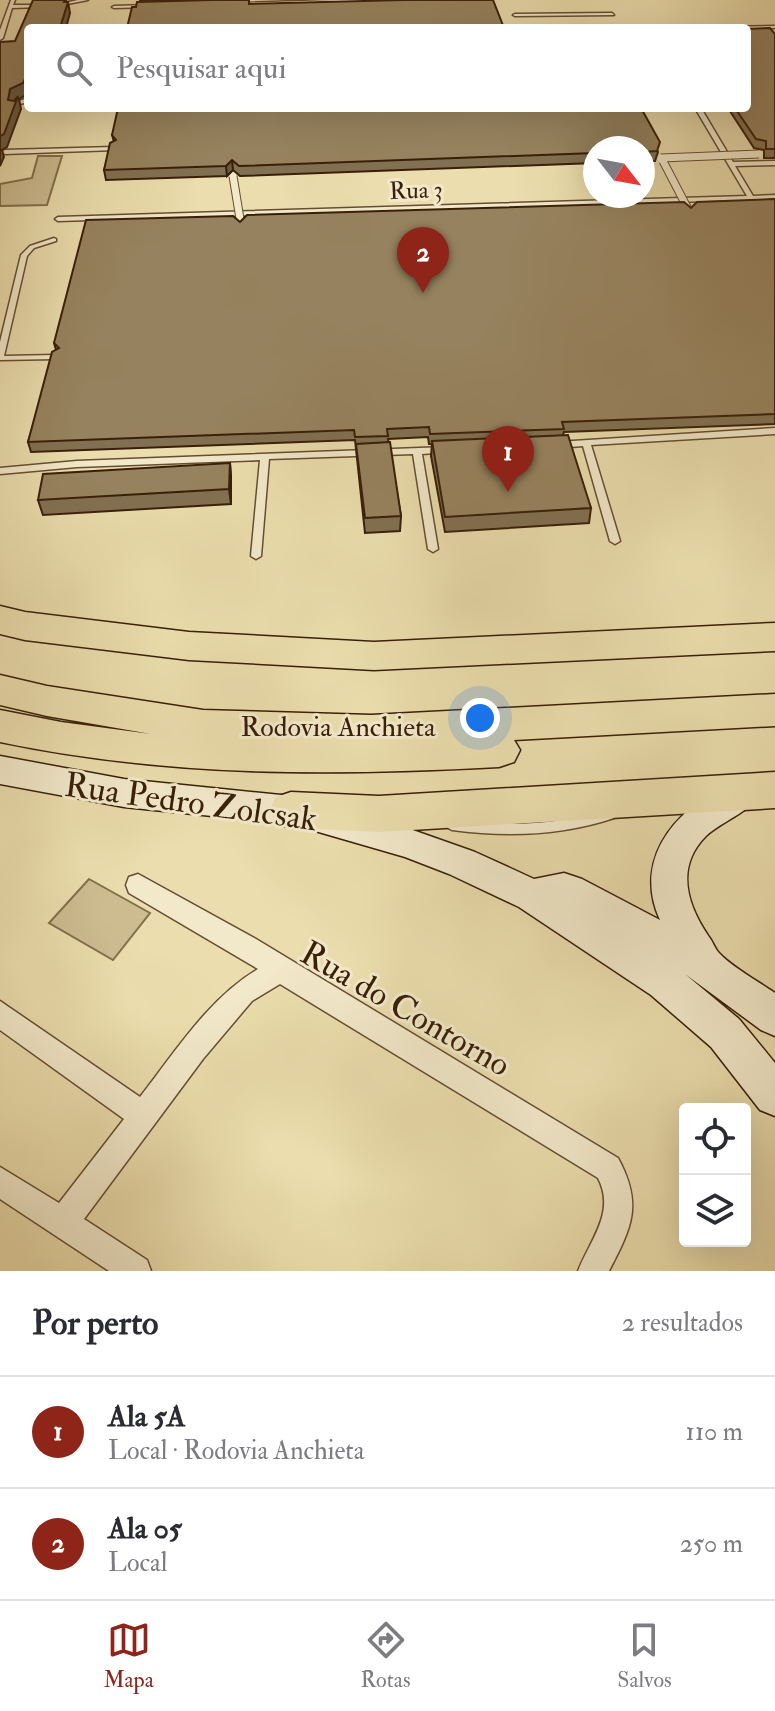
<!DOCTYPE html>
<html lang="pt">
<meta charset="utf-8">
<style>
:root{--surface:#fff;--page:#f7f7f7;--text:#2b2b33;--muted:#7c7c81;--line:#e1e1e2;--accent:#8f2418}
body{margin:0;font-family:"IM FELL Double Pica",serif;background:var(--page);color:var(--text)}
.controls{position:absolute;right:24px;bottom:24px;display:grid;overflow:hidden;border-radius:8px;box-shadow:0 8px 32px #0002}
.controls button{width:72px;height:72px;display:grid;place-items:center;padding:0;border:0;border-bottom:2px solid var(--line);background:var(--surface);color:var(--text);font:40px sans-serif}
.compass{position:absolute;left:583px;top:136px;width:72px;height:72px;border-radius:50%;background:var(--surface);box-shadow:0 8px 32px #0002;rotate:121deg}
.you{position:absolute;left:480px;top:718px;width:28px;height:28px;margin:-20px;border:6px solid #fff;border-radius:50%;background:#1a73e8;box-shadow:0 0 0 12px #1a73e833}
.badge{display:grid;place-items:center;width:52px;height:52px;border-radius:50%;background:var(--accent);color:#fff;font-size:26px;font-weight:700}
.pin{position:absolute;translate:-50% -66px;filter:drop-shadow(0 2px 4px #0008)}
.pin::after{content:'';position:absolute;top:42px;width:28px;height:24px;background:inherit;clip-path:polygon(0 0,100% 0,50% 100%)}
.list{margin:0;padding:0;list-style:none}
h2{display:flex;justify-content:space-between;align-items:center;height:104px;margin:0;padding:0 32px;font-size:34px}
h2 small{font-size:26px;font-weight:400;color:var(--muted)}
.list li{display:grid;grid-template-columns:52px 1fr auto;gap:24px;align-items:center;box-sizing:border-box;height:112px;padding:0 32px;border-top:2px solid var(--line)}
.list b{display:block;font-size:30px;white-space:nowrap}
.list p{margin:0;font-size:26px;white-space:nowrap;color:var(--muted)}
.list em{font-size:26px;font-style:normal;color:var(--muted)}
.icon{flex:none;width:44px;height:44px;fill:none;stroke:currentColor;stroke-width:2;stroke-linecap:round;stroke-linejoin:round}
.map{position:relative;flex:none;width:775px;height:1271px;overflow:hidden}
.search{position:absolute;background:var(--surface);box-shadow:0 8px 32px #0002;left:24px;right:24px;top:24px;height:88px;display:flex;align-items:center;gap:20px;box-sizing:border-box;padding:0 28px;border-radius:8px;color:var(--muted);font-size:30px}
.sheet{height:328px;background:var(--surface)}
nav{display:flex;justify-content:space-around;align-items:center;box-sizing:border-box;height:112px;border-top:2px solid var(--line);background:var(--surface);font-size:22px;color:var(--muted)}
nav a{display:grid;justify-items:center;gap:4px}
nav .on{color:var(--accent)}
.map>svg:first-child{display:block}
.green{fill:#cdbd91;stroke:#836e4d;stroke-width:2}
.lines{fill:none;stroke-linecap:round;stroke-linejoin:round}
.lane-casing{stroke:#664e32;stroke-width:3}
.street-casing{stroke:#664e32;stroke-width:3}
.secondary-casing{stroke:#391f09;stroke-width:3}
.highway-casing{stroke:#391f09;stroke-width:3}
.lane{fill:#f2e9ca;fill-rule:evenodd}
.street{fill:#f2e9ca;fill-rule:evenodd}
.secondary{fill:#f2e9ca;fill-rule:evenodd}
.highway{fill:#ebddad;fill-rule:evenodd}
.lane-bridge-casing{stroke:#664e32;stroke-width:9;stroke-linecap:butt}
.lane-bridge{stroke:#f2e9ca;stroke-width:7}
.wall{fill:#817051;stroke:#391f09;stroke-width:2}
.shaded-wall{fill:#695b42;stroke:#391f09;stroke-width:2}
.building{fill:#96825e;stroke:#391f09;stroke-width:2}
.labels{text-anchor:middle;stroke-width:6;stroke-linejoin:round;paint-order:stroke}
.far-street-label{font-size:24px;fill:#391f09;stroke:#f2e9ca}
.street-label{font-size:28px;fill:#391f09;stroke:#f2e9ca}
.near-street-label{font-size:34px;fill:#391f09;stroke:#f2e9ca}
</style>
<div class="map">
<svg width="775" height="1271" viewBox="0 0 775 1271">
<rect width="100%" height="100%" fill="#ebddad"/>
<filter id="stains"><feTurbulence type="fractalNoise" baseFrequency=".0025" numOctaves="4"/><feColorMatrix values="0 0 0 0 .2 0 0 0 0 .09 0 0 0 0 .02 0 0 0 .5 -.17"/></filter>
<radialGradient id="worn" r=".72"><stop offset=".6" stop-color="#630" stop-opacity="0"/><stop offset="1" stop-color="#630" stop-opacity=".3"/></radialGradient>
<!-- green -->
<g class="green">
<polygon points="38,156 62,156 47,205 0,206 0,184 32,178"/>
<polygon points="89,879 150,913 113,960 49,923"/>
</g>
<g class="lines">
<defs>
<g id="lane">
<polygon points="11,0 15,0 13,5 41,5 43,6 41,7 12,8 3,38 0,40 0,30"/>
<polygon points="78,0 88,0 57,6 55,5"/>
<polygon points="336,0 393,0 391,1 237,5 235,4 237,3"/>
<polygon points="149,5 151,7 114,8 112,7 114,6"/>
<polygon points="612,13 614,15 515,16 513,15 515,14"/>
<polygon points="775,26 775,28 714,28 716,27"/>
<polygon points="28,98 28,102 20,104 17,111 13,111 16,102"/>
<polygon points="695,108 701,108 733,162 775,161 775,165 735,166 753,196 775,195 775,199 58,221 55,219 58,217 747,196"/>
<polygon points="113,147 115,148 115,150 5,154 2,152 5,150"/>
<polygon points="54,238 56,239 56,241 34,248 27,256 4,356 55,355 59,357 55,359 0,360 0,342 21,255 30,246"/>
<polygon points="775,428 775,434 591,445 620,541 615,544 610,541 583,446 557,448 553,445 557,442"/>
<polygon points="446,447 449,448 449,452 422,454 438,549 433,552 428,549 413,454 269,459 261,556 256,559 251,556 260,460 77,467 0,474 0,468 77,461"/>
<path d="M610,810L614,812L616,815L614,818C561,836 507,837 452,830L448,828L446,825L448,822L452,820C506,827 557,825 610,810Z"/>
</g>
<path id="street" d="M138,874L256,939L618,1158C643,1204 632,1227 609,1271H578C590,1240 616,1212 598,1178L280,984L252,1001L203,1059L84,1219L147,1260L151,1271H109L0,1199V1167L59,1203L124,1119L0,1030V1001L140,1097C175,1052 209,998 258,969L129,893L126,885L129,877Z"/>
<path id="secondary" d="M0,756L124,779L291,796L407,828L475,852L534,879L564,873L582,879L660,920C630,855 683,800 742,780L754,784L759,794C749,813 722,821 706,836C675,867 687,905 709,937C713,942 715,949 719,953C732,967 759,982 775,993V1036L761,1030L685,974L739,1019L775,1063V1116L760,1110L711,1047L651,995L519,907L449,874L405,857L291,824L124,807L0,784Z"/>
<g id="highway">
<polygon points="0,606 25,612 189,632 374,642 775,623 775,651 374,670 189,660 25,640 0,634"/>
<path d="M0,675L47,686L203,710L371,715L775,694V726L514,740L520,750L514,762L499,767C329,776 168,777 0,742V710L61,722L151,734L47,716L0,705Z"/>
<polygon points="775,772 775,808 379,832 291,828 276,823 269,810 276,797 291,792 379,796"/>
</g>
</defs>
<!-- lane casing -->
<use href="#lane" class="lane-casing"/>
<!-- street casing -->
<use href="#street" class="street-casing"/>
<!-- secondary casing -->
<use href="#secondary" class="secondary-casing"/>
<!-- highway casing -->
<use href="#highway" class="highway-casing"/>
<!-- lane -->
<use href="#lane" class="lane"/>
<!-- street -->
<use href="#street" class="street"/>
<!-- secondary -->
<use href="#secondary" class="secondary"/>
<!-- highway -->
<use href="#highway" class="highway"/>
<defs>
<g id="lane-bridge">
<polyline points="661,158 759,154"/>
<polyline points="663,161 689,211"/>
<polyline points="233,176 241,225"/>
</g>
</defs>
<!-- lane-bridge casing -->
<use href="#lane-bridge" class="lane-bridge-casing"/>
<!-- lane-bridge -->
<use href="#lane-bridge" class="lane-bridge"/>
</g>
<!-- wall -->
<g class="wall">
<polygon points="140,0 249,0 136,7 140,2"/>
<polygon points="775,34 775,158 764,158 764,150 754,148 728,108 747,108"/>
<polygon points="641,108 658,152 655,161 643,161 643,148 595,148 595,163 240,176 233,170 227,176 106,180 104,170 114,142 112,135"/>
<polygon points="775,199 775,424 564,432 563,435 591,508 589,523 445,532 431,456 432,444 429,444 428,437 388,439 401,516 400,531 365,533 355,440 31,452 28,442 56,350 54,343 240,222 691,208"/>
<polygon points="230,463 231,478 231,504 43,515 38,500"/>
</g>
<!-- shaded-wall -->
<g class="shaded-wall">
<polygon points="65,0 66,0 67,5 68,2 70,13 66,28 60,28"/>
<polygon points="25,79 28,91 26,95 19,99 21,109 7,147 2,150 4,157 0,166 0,136 10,89"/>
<polygon points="232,160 233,170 227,176 226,166"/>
<polygon points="230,463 231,478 231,504 229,489"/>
</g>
<!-- building -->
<g class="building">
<polygon points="33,0 65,0 64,2 68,2 60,28 28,28 28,79 25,79 23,83 10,89 8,100 14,101 18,96 4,134 0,136 0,42 15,41"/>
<polygon points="212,0 249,0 249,4 403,0 493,0 504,28 127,28 132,7 136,7 137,2"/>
<polygon points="770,28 775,34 775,149 766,149 766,141 756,139 735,108 747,108 747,29"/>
<polygon points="118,108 641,108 660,142 657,151 643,152 643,148 595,148 595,153 239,166 232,160 226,166 104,170 110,143 116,140 112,135"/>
<polygon points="775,199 775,414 562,422 564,429 430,434 429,427 387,429 388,436 355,437 354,430 28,442 52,352 59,348 54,343 86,220 233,216 240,222 247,215 684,202 691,208 697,202"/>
<polygon points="568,435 591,508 445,517 432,441"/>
<polygon points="390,442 401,516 365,518 356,444"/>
<polygon points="230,463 229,489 38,500 43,474"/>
</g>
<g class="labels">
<!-- far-street labels -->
<g class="far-street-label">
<text transform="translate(416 190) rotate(-2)" y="8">Rua 3</text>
</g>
<!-- street labels -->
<g class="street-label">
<text x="338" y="736">Rodovia Anchieta</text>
</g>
<!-- near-street labels -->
<g class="near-street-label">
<text transform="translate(191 801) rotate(8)" y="12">Rua Pedro Zolcsak</text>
<text transform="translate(406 1008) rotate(30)" y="12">Rua do Contorno</text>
</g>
</g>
<rect width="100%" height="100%" filter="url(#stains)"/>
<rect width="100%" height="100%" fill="url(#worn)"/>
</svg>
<div class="controls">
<button><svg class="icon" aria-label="locate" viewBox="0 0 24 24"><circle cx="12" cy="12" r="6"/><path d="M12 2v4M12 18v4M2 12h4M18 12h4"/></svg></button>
<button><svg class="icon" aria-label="layers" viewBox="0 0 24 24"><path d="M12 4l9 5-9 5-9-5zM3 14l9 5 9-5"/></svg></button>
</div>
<svg class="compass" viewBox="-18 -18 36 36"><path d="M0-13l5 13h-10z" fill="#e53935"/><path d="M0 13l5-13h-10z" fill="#7c7c81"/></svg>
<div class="you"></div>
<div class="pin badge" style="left:508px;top:492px">1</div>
<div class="pin badge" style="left:423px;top:293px">2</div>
<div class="search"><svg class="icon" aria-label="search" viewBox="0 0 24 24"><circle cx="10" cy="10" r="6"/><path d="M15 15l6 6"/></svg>Pesquisar aqui</div>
</div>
<section class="sheet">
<h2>Por perto<small>2 resultados</small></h2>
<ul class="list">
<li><span class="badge">1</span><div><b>Ala 5A</b><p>Local · Rodovia Anchieta</p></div><em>110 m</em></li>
<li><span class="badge">2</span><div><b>Ala 05</b><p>Local</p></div><em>250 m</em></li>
</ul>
</section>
<nav>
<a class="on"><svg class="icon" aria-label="map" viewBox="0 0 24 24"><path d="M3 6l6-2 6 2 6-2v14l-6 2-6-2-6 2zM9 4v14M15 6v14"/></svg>Mapa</a>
<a><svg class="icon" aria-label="directions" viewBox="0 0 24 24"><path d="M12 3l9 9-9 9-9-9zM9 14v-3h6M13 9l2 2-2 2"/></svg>Rotas</a>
<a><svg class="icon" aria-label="saved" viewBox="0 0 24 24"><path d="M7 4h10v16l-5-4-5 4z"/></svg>Salvos</a>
</nav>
